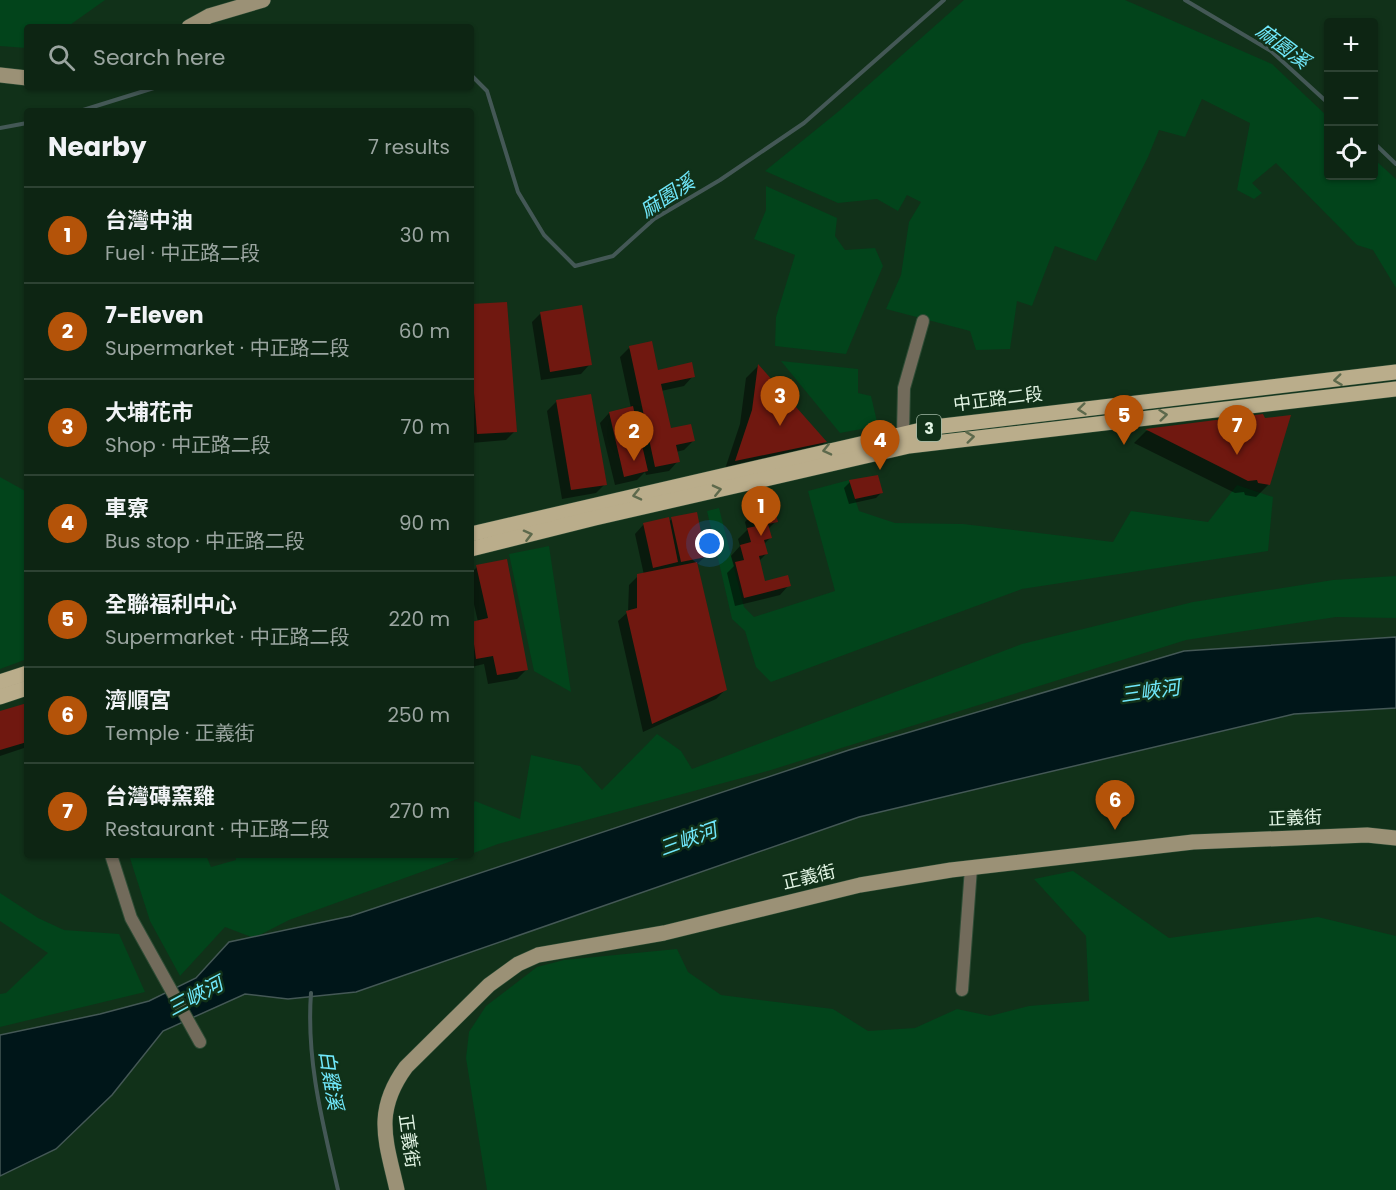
<!DOCTYPE html>
<meta charset="utf-8">
<style>
:root{--surface:#0d2513;--page:#162d1c;--text:#f1f3f6;--muted:#9aa5a0;--line:#2d4233;--accent:#b45309}
body{margin:0;font-family:Poppins,"Noto Sans TC",sans-serif;background:var(--page);color:var(--text)}
.controls{position:absolute;right:18px;top:18px;display:grid;overflow:hidden;border-radius:6px;box-shadow:0 2px 4px #0004}
.controls button{width:54px;height:54px;display:grid;place-items:center;padding:0;border:0;border-bottom:2px solid var(--line);background:var(--surface);color:var(--text);font:30px sans-serif}
.you{position:absolute;left:710px;top:544px;width:21px;height:21px;margin:-15px;border:4px solid #fff;border-radius:50%;background:#1a73e8;box-shadow:0 0 0 9px #1a73e833}
.badge{display:grid;place-items:center;width:39px;height:39px;border-radius:50%;background:var(--accent);color:#fff;font-size:20px;font-weight:700}
.pin{position:absolute;translate:-50% -50px;filter:drop-shadow(0 2px 3px #0008)}
.pin::after{content:'';position:absolute;top:32px;width:21px;height:18px;background:inherit;clip-path:polygon(0 0,100% 0,50% 100%)}
.list{margin:0;padding:0;list-style:none}
h2{display:flex;justify-content:space-between;align-items:center;height:78px;margin:0;padding:0 24px;font-size:26px}
h2 small{font-size:20px;font-weight:400;color:var(--muted)}
.list li{display:grid;grid-template-columns:39px 1fr auto;gap:18px;align-items:center;box-sizing:border-box;height:96px;padding:0 24px;border-top:2px solid var(--line)}
.list b{display:block;font-size:22px;white-space:nowrap}
.list p{margin:0;font-size:20px;white-space:nowrap;color:var(--muted)}
.list em{font-size:20px;font-style:normal;color:var(--muted)}
.icon{flex:none;width:33px;height:33px;fill:none;stroke:currentColor;stroke-width:2;stroke-linecap:round;stroke-linejoin:round}
.map{position:relative;flex:none;width:1396px;height:1190px;overflow:hidden}
.search{position:absolute;background:var(--surface);box-shadow:0 2px 4px #0004;left:24px;top:24px;width:450px;height:66px;display:flex;align-items:center;gap:15px;box-sizing:border-box;padding:0 21px;border-radius:6px;color:var(--muted);font-size:22px}
.panel{position:absolute;background:var(--surface);box-shadow:0 2px 4px #0004;left:24px;top:108px;width:450px;height:750px;border-radius:6px}
.map>svg:first-child{display:block}
.green{fill:#02441b}
.water{fill:#001619;stroke:#445856;stroke-width:1.5}
.shadow{fill:#0007}
.lines{fill:none;stroke-linecap:round;stroke-linejoin:round}
.stream{stroke:#445856;stroke-width:4}
.building{fill:#701810}
.street-casing{stroke:#2e4c35;stroke-width:14}
.secondary-casing{stroke:#2e4c35;stroke-width:16}
.primary-casing{stroke:#2e4c35;stroke-width:16}
.street{stroke:#726b5b;stroke-width:12}
.secondary{stroke:#9b9176;stroke-width:15}
.primary{stroke:#baad8b;stroke-width:15}
.oneway{stroke:#5d694c}
.labels{text-anchor:middle;stroke-width:5;stroke-linejoin:round;paint-order:stroke}
.shield{fill:#113119;stroke:#a3b9a6;stroke-width:1.5}
.shield-label{font-size:16px;font-weight:bold;fill:#e1f3e3}
.street-label{font-size:18px;fill:#e1f3e3;stroke:#113119}
.water-label{font-size:20px;font-style:italic;fill:#70e8fb;stroke:#113119}
</style>
<div class="map">
<svg width="1396" height="1190" viewBox="0 0 1396 1190">
<rect width="100%" height="100%" fill="#113119"/>
<!-- green -->
<g class="green">
<polygon points="0,0 105,0 67,27 27,27 27,48 0,46"/>
<polygon points="964,0 1125,0 1272,64 1328,117 1328,176 1374,176 1374,159 1396,179 1396,288 1373,250 1357,245 1276,163 1252,183 1262,193 1254,199 1237,190 1250,123 1202,99 1185,137 1159,130 1148,157 1096,261 1055,246 1032,306 1017,301 1010,349 976,350 970,331 886,309 901,275 909,222 921,202 907,195 898,211 877,199 838,203 765,171 839,111"/>
<polygon points="766,186 837,218 835,236 845,250 875,248 883,266 846,354 775,346 776,317 795,255 754,239 766,210"/>
<polygon points="781,361 858,369 858,393 871,396 878,426 840,433"/>
<polygon points="0,477 27,492 27,659 0,669"/>
<polygon points="849,480 859,511 895,523 963,524 1113,542 1131,511 1208,522 1237,485 1273,497 1268,551 1022,589 771,682 756,667 745,631 732,619 707,511 719,508 744,607 754,617 835,591 808,491"/>
<polygon points="549,546 571,692 534,671 509,554"/>
<polygon points="1396,576 1396,618 1336,617 1186,640 771,770 498,844 471,854 471,807 475,801 520,819 531,755 580,766 602,790 657,734 681,751 692,769 1022,644 1193,602 1333,580"/>
<polygon points="129,855 206,855 211,867 236,860 235,855 468,855 289,920 254,938 225,927 180,976 150,921"/>
<polygon points="1073,871 1169,938 1318,917 1396,936 1396,1190 487,1190 466,1058 469,1032 486,1006 537,967 564,960 677,949 688,972 721,995 833,1009 868,1031 915,1028 957,1009 990,1016 1029,1006 1089,1001 1086,936 1034,879"/>
<polygon points="0,893 38,918 64,930 119,934 145,992 0,1027 0,994 6,993 48,953 0,921"/>
</g>
<!-- water -->
<polygon class="water" points="1396,637 1396,708 1294,714 859,817 356,992 288,999 245,994 163,1031 112,1095 56,1149 0,1176 0,1035 100,1014 149,1001 196,978 229,942 351,916 849,750 1184,651"/>
<!-- shadow -->
<g class="shadow">
<polygon points="471,306 515,431 506,440 471,443"/>
<polygon points="541,313 590,364 581,374 541,380 532,322"/>
<polygon points="629,348 657,371 693,376 684,386 661,391 670,430 693,441 684,450 676,452 678,461 669,471 646,475 645,472 637,480 615,485 600,423 609,413 631,408 620,357"/>
<polygon points="758,366 825,442 813,454 724,472 740,424 746,378"/>
<polygon points="557,401 605,484 596,493 562,499 547,411"/>
<polygon points="1262,416 1269,484 1256,497 1245,495 1244,492 1235,493 1134,443 1146,431"/>
<polygon points="850,482 882,492 876,498 849,504 844,488"/>
<polygon points="754,512 776,521 768,529 770,538 764,544 766,554 759,561 764,582 789,585 780,595 735,606 727,573 734,566 731,556 740,546 738,539 747,530 745,522"/>
<polygon points="672,519 705,557 696,565 726,689 716,699 643,732 618,621 628,612 629,585 638,576 644,575 635,534 644,524 668,522"/>
<polygon points="477,567 527,669 517,679 488,684 484,664 471,667 471,623 478,622 471,591 471,573"/>
<polygon points="27,704 27,747 0,756 0,712"/>
</g>
<g class="lines">
<!-- stream -->
<g class="stream">
<polyline points="1185,0 1271,51 1328,103"/>
<polyline points="471,75 487,91 518,192 544,235 575,266 613,256 654,219 720,180 804,123 944,0"/>
<polyline points="80,111 157,87"/>
<polyline points="0,128 27,123"/>
<polyline points="1374,143 1396,164"/>
<path d="M311,993C306,1061 323,1124 338,1190"/>
</g>
</g>
<!-- building -->
<g class="building">
<polygon points="507,302 517,432 477,434 471,352 471,304"/>
<polygon points="582,305 592,365 550,372 540,312"/>
<polygon points="652,341 658,370 692,362 695,377 661,384 671,428 691,424 695,441 676,445 680,462 655,467 629,346"/>
<polygon points="758,364 827,442 735,461 752,410"/>
<polygon points="591,394 607,485 571,490 556,400"/>
<polygon points="633,406 648,471 624,477 609,412"/>
<polygon points="1263,414 1265,418 1291,415 1270,485 1258,483 1257,480 1248,481 1145,429"/>
<polygon points="878,475 883,493 855,499 849,480"/>
<polygon points="774,506 778,522 768,524 772,538 764,540 768,554 759,556 765,581 788,575 791,586 744,598 735,562 744,560 740,545 751,542 747,528 757,526 753,511"/>
<polygon points="697,512 706,557 681,562 671,517"/>
<polygon points="669,517 678,562 653,568 643,523"/>
<polygon points="507,559 528,670 497,675 493,656 476,659 471,622 488,618 476,565"/>
<polygon points="697,562 727,690 652,724 626,611 637,608 637,574"/>
<polygon points="27,703 27,742 0,750 0,711"/>
</g>
<g class="lines">
<defs>
<g id="street">
<polyline points="903,433 904,388 923,321"/>
<polyline points="111,855 131,918 200,1042"/>
<polyline points="962,990 971,868"/>
</g>
<g id="secondary">
<polyline points="189,27 209,16 263,0"/>
<polyline points="0,75 27,78"/>
<path d="M397,1190C386,1141 373,1112 406,1067L489,985L518,964L538,955L664,933L860,885L951,870L1193,842L1367,835L1396,838"/>
</g>
<g id="primary">
<polyline points="471,534 934,427 1396,372"/>
<polyline points="471,549 595,518 909,446 1396,389"/>
<polyline points="0,682 27,673"/>
<polyline points="0,697 27,688"/>
</g>
</defs>
<!-- street casing -->
<use href="#street" class="street-casing"/>
<!-- secondary casing -->
<use href="#secondary" class="secondary-casing"/>
<!-- primary casing -->
<use href="#primary" class="primary-casing"/>
<!-- street -->
<use href="#street" class="street"/>
<!-- secondary -->
<use href="#secondary" class="secondary"/>
<!-- primary -->
<use href="#primary" class="primary"/>
</g>
<!-- one-way arrows -->
<defs><path id="oneway-chevron" d="M-2-3.5L2.5 0L-2 3.5" fill="none" stroke-width="1.6" stroke-linecap="round" stroke-linejoin="round" transform="scale(1.5)"/></defs>
<g class="oneway">
<use href="#oneway-chevron" transform="translate(1338 380) rotate(173)"/>
<use href="#oneway-chevron" transform="translate(1082 409) rotate(174)"/>
<use href="#oneway-chevron" transform="translate(1163 415) rotate(-6)"/>
<use href="#oneway-chevron" transform="translate(970 437) rotate(-7)"/>
<use href="#oneway-chevron" transform="translate(827 450) rotate(167)"/>
<use href="#oneway-chevron" transform="translate(717 490) rotate(-13)"/>
<use href="#oneway-chevron" transform="translate(637 495) rotate(167)"/>
<use href="#oneway-chevron" transform="translate(528 535) rotate(-14)"/>
</g>
<g class="labels">
<!-- shield labels -->
<rect class="shield" x="917" y="415" width="24" height="26" rx="4.5"/>
<g class="shield-label">
<text x="929" y="434">3</text>
</g>
<!-- street labels -->
<g class="street-label">
<text transform="translate(998 399) rotate(-7)" y="6">中正路二段</text>
<text transform="translate(1295 818) rotate(-2)" y="6">正義街</text>
<text transform="translate(809 877) rotate(-13)" y="6">正義街</text>
<text transform="translate(409 1141) rotate(82)" y="6">正義街</text>
</g>
<!-- water labels -->
<g class="water-label">
<text transform="translate(1283 46) rotate(37)" y="7">麻園溪</text>
<text transform="translate(667 196) rotate(-33)" y="7">麻園溪</text>
<text transform="translate(1150 691) rotate(-8)" y="7">三峽河</text>
<text transform="translate(688 839) rotate(-20)" y="7">三峽河</text>
<text transform="translate(195 996) rotate(-28)" y="7">三峽河</text>
<text transform="translate(331 1080) rotate(81)" y="7">白雞溪</text>
</g>
</g>
</svg>
<div class="controls">
<button>+</button>
<button>−</button>
<button><svg class="icon" aria-label="locate" viewBox="0 0 24 24"><circle cx="12" cy="12" r="6"/><path d="M12 2v4M12 18v4M2 12h4M18 12h4"/></svg></button>
</div>
<div class="you"></div>
<div class="pin badge" style="left:761px;top:536px">1</div>
<div class="pin badge" style="left:634px;top:461px">2</div>
<div class="pin badge" style="left:780px;top:426px">3</div>
<div class="pin badge" style="left:880px;top:470px">4</div>
<div class="pin badge" style="left:1124px;top:445px">5</div>
<div class="pin badge" style="left:1115px;top:830px">6</div>
<div class="pin badge" style="left:1237px;top:455px">7</div>
<div class="search"><svg class="icon" aria-label="search" viewBox="0 0 24 24"><circle cx="10" cy="10" r="6"/><path d="M15 15l6 6"/></svg>Search here</div>
<section class="panel">
<h2>Nearby<small>7 results</small></h2>
<ul class="list">
<li><span class="badge">1</span><div><b>台灣中油</b><p>Fuel · 中正路二段</p></div><em>30 m</em></li>
<li><span class="badge">2</span><div><b>7-Eleven</b><p>Supermarket · 中正路二段</p></div><em>60 m</em></li>
<li><span class="badge">3</span><div><b>大埔花市</b><p>Shop · 中正路二段</p></div><em>70 m</em></li>
<li><span class="badge">4</span><div><b>車寮</b><p>Bus stop · 中正路二段</p></div><em>90 m</em></li>
<li><span class="badge">5</span><div><b>全聯福利中心</b><p>Supermarket · 中正路二段</p></div><em>220 m</em></li>
<li><span class="badge">6</span><div><b>濟順宮</b><p>Temple · 正義街</p></div><em>250 m</em></li>
<li><span class="badge">7</span><div><b>台灣磚窯雞</b><p>Restaurant · 中正路二段</p></div><em>270 m</em></li>
</ul>
</section>
</div>
